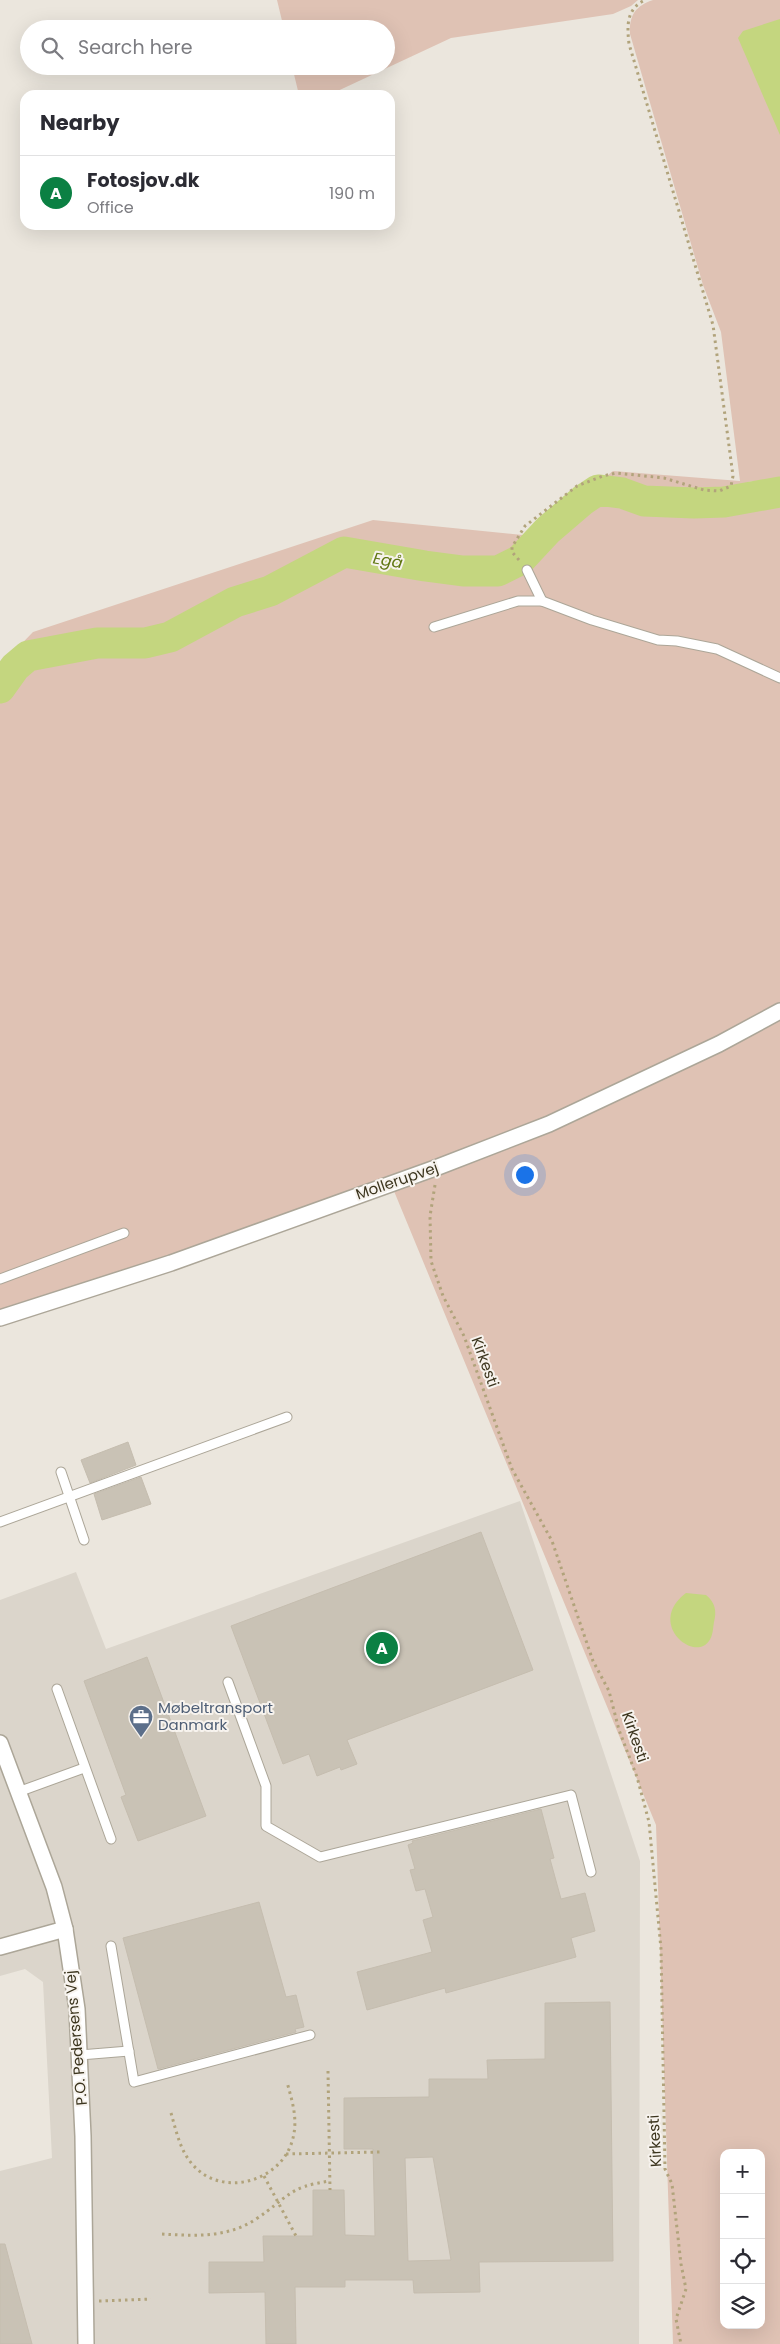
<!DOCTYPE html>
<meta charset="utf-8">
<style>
:root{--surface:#fff;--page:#f2f2f3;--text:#2b2b33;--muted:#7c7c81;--line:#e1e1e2;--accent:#0b8043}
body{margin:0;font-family:Poppins,sans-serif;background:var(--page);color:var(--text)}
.controls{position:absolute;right:15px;bottom:15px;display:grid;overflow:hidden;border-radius:10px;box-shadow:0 5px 20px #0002}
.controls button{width:45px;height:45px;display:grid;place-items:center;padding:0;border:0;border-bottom:1px solid var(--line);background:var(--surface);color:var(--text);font:25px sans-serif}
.you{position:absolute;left:524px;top:1174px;width:18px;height:18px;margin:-12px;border:4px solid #fff;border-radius:50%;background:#1a73e8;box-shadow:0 0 0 8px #1a73e833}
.badge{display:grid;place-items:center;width:32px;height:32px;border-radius:50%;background:var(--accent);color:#fff;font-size:16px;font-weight:700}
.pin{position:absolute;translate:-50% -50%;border:2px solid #fff;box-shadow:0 1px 5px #0006}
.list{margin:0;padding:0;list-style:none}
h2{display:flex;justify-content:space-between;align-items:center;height:65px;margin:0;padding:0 20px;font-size:21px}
h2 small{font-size:16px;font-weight:400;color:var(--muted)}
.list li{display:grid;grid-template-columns:32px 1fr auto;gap:15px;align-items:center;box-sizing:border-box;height:75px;padding:0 20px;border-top:1px solid var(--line)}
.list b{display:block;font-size:19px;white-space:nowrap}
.list p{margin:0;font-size:16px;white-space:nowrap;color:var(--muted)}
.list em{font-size:16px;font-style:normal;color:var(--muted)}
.icon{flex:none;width:28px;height:28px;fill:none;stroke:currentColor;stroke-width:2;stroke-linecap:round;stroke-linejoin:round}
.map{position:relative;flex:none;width:780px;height:2344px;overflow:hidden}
.search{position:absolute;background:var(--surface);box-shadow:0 5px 20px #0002;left:20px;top:20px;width:375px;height:55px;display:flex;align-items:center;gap:12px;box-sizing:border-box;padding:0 18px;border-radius:28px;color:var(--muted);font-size:19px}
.panel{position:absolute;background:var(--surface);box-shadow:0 5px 20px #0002;left:20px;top:90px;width:375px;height:140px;border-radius:15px}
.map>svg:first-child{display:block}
.built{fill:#dbd5cb}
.green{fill:#dfc2b4;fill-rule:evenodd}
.water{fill:#c4d67f}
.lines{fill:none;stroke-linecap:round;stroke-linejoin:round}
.river{stroke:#c4d67f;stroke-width:31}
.building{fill:#c9c2b5;stroke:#c5bdaf;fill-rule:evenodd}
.service-casing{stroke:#aca698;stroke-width:11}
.minor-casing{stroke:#aca698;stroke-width:18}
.path{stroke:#b1a37b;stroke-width:3;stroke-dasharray:2.5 4;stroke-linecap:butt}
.service{stroke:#fff;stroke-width:9}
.minor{stroke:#fff;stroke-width:15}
.labels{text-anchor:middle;stroke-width:4;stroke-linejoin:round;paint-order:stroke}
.street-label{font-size:15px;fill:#3c351e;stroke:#f7f3ee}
.service-label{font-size:15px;fill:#4e5e75;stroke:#f7f3ee;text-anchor:start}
.water-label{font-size:16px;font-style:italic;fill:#607713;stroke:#f7f3ee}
</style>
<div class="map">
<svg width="780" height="2344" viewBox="0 0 780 2344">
<rect width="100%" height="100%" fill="#ebe6dd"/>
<!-- built -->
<polygon class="built" points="520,1501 640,1861 639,2344 0,2344 0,2171 52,2158 43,1982 25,1969 0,1976 0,1600 76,1572 106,1649"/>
<!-- green -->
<g class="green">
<polygon points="277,0 638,0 631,6 613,14 451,38 329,95 299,95 292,66 386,66 386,29 284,29"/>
<path d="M653,0H780V481H748L780,485V2344H673L656,1825L389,1179L208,1245L0,1313V666L33,632L373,520L532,536L613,471L740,481L721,332L703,285L630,34C629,16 635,6 653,0ZM724,2153H761V2325H724Z"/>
</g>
<!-- water -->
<g class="water">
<polygon points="780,19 780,135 738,38 743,31"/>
<path d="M686,1593L706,1595C715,1602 717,1611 714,1622C713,1628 713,1636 709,1641C694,1663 646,1623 686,1593Z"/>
</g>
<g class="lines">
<!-- river -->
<polyline class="river" points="0,688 15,667 28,656 97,643 145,643 170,637 235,602 270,591 344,552 425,566 463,571 498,571 520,560 548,530 583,500 598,490 622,493 644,501 694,503 724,502 780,492"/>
</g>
<!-- building -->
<g class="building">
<polygon points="128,1442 136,1465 90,1483 81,1460"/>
<polygon points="141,1477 151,1504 102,1520 94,1494"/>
<polygon points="481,1532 533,1670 347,1740 357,1764 341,1770 340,1767 317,1776 309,1754 283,1764 231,1626"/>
<polygon points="147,1657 206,1816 138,1841 121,1797 126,1795 84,1681"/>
<polygon points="541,1809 554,1858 550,1859 561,1899 585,1893 595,1931 571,1938 576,1957 446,1993 445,1988 367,2010 357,1972 432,1952 423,1920 433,1917 425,1889 416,1891 410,1870 415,1869 408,1845 413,1843 412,1841"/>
<polygon points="259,1902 286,1997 296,1995 304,2027 295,2029 296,2032 158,2069 123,1938"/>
<path d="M610,2002L613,2261L479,2262L480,2292L414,2293L413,2280H345V2287H295L296,2344H266L265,2292L209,2293V2262H264L263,2236H313V2190H344L345,2235L375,2236L373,2149H344V2098L429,2097V2079H488L487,2060L545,2059V2003ZM433,2157L451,2260L408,2261L405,2158Z"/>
<polygon points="0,2244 5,2244 32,2344 0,2344"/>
</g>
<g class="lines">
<defs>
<g id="service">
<polyline points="527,570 542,601"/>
<polyline points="434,627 518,601 542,601 592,620 658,640 677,641 717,649 780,678"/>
<polyline points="0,1279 124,1233"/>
<polyline points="61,1472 84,1540"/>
<polyline points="0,1522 287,1417"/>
<polyline points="228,1682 266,1786 266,1826 320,1857 571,1795 591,1872"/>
<polyline points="57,1689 111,1839"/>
<polyline points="18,1792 84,1768"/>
<polyline points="111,1946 134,2082 310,2035"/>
<polyline points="80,2055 129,2051"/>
</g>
<g id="minor">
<polyline points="0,1318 171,1263 438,1167 549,1124 719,1044 780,1011"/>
<polyline points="0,1743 54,1887 65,1929 77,2009 83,2136 86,2344"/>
<polyline points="0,1947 65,1929"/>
</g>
</defs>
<!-- service casing -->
<use href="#service" class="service-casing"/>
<!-- minor casing -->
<use href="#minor" class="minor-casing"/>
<!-- path -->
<g class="path">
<path d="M519,560L512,552V547L525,526L577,486L603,476L616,473L664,478L704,490L719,491L731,486L733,476L713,325L629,44C627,26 626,9 645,0"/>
<polyline points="435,1185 430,1216 431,1261 443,1296 464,1336 512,1469 552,1541 593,1661 609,1691 619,1730 637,1777 649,1822 661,1949 665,2169 672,2184 681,2264 686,2289 676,2319 681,2344"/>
<polyline points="328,2071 330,2190"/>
<path d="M171,2113C176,2130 180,2151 193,2165C223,2199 283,2181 293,2138C298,2118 292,2101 287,2082"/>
<polyline points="286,2154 380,2152"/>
<polyline points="264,2176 296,2236"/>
<path d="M162,2234C194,2236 228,2238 256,2219C288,2198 287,2187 330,2181"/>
<polyline points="99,2301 151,2299"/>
</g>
<!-- service -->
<use href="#service" class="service"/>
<!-- minor -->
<use href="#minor" class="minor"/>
</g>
<!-- icons -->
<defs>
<symbol id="office-pin" viewBox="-11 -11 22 30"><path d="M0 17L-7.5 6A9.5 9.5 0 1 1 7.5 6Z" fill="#5c6f8a" stroke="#f7f3ee"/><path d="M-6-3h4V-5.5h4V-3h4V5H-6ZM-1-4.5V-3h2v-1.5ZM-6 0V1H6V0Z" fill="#fff"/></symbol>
</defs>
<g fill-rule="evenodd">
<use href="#office-pin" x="127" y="1703" width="28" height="38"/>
</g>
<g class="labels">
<!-- street labels -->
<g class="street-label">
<text transform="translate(397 1181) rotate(-19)" y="5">Mollerupvej</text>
<text transform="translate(485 1362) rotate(70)" y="5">Kirkesti</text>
<text transform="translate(635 1737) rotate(71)" y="5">Kirkesti</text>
<text transform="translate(76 2038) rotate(-95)" y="5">P.O. Pedersens Vej</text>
<text transform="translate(655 2141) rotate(-93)" y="5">Kirkesti</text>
</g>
<!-- service labels -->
<g class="service-label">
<text x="158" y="1713">Møbeltransport<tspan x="158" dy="17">Danmark</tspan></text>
</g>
<!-- water labels -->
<g class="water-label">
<text transform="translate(388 560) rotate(10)" y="6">Egå</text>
</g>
</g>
</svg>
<div class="controls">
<button>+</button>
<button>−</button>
<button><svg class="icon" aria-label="locate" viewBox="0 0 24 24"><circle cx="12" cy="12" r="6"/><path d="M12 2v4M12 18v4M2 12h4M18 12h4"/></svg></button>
<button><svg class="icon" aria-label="layers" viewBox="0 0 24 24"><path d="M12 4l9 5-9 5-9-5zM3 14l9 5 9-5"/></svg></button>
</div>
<div class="you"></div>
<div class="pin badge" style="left:382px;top:1648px">A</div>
<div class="search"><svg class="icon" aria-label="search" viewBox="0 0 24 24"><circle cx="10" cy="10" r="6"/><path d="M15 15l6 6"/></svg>Search here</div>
<section class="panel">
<h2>Nearby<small></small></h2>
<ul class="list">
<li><span class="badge">A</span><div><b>Fotosjov.dk</b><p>Office</p></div><em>190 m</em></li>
</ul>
</section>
</div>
